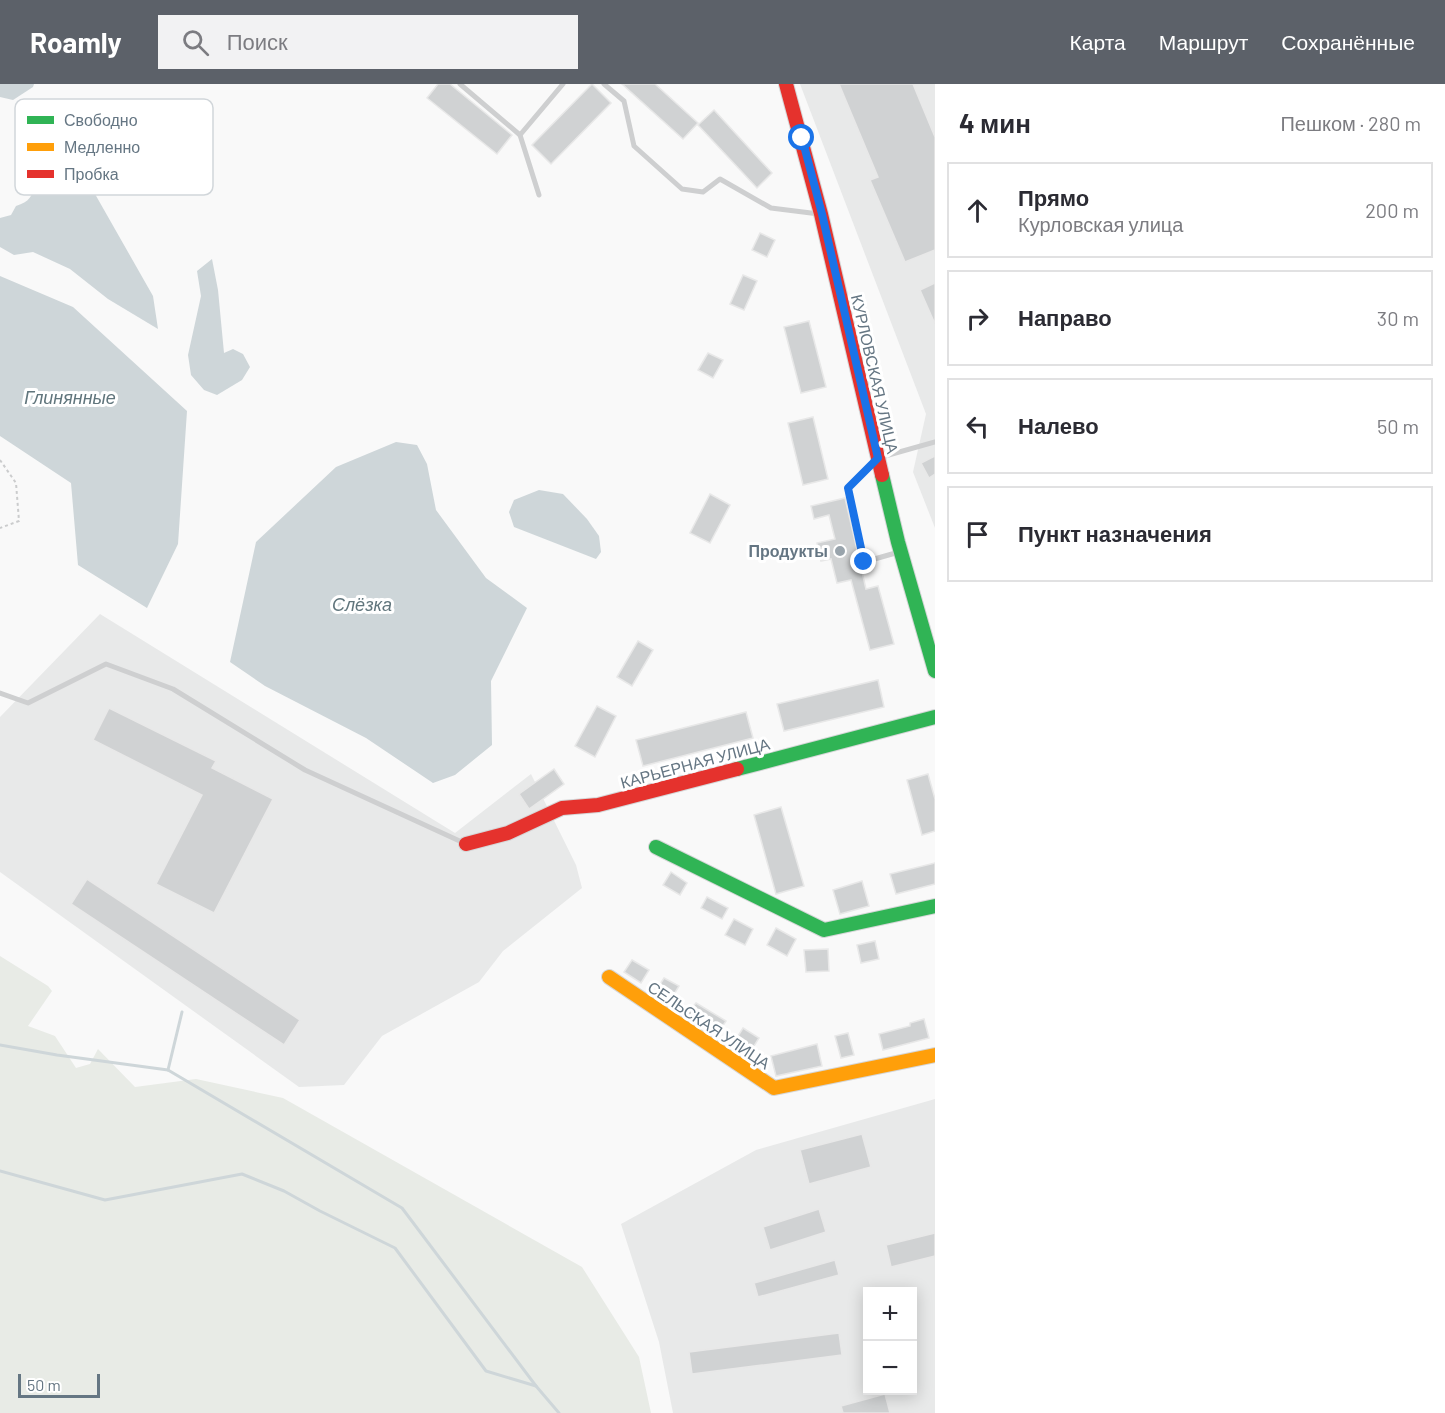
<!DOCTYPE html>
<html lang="ru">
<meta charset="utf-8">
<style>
:root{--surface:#fff;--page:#f2f2f3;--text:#2b2b33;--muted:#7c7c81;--line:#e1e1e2;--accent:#5c6169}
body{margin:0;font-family:Barlow,sans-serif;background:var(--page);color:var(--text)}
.controls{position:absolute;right:18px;bottom:18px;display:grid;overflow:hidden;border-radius:0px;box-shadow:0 3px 15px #0003}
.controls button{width:54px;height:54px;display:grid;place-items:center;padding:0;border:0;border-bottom:2px solid var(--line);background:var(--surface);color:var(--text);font:30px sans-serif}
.scale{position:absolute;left:18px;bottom:15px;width:82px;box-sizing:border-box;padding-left:6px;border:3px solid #657683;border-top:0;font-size:16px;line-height:21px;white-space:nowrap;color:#657683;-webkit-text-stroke:4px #fff;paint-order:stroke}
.stop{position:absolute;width:18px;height:18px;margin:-14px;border:4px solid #1a73e8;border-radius:50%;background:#fff}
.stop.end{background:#1a73e8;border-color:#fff;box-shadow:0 2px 6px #0008}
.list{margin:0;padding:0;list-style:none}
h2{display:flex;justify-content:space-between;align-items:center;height:78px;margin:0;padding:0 24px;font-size:26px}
h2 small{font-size:20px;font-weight:400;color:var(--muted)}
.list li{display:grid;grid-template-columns:39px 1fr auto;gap:18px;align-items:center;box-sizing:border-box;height:96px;margin:0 12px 12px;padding:0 12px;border:2px solid var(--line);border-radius:0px}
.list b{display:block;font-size:22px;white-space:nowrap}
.list p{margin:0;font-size:20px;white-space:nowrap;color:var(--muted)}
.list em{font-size:20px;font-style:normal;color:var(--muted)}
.icon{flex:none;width:33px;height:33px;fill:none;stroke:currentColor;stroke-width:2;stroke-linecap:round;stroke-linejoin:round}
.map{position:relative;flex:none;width:935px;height:1329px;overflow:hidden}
header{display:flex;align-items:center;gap:36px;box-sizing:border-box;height:84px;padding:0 30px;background:var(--accent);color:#fff}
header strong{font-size:28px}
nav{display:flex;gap:33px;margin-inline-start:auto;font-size:21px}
.search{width:420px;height:54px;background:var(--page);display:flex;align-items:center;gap:15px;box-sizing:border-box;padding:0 21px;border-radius:0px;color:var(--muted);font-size:22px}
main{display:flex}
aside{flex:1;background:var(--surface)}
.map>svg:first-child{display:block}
.built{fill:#e8e9e9;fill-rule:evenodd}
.green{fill:#e8ebe6}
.water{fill:#ced6d9}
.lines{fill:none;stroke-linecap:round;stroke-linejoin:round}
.stream{stroke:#ced6d9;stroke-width:3}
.building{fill:#d0d2d3;stroke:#e8e8e8;stroke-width:1.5}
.fast-casing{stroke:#d5d6d7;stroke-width:16}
.slow-casing{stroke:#d5d6d7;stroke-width:16}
.jam-casing{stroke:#d5d6d7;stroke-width:16}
.path{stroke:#cbcccd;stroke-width:2;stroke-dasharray:3 3;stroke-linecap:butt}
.lane{stroke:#cecfd0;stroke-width:5}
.fast{stroke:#30b455;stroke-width:14}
.slow{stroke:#ff9f0a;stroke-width:14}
.jam{stroke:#e5322d;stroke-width:14}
.route{stroke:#1a73e8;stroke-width:8}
.poi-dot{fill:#99a4ac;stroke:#fff;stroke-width:2}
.labels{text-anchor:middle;stroke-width:6;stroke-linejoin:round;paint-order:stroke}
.street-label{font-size:16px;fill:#657683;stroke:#fff}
.poi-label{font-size:16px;font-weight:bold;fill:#657683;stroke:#fff;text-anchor:end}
.water-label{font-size:18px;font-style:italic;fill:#60757c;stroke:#fff}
.key{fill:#fff;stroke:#d1d6da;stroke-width:1.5}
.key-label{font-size:16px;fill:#657683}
</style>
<header>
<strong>Roamly</strong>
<div class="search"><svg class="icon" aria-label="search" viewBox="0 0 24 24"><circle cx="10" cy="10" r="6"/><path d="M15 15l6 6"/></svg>Поиск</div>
<nav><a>Карта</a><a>Маршрут</a><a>Сохранённые</a></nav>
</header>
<main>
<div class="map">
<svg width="935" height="1329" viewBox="0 0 935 1329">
<rect width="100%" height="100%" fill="#f9f9f9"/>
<!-- built -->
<g class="built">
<polygon points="800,0 935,0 935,444 913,388 926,330"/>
<polygon points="100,530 455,749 531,690 576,781 582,804 503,867 479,898 382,952 344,1001 299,1003 0,788 0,633"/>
<path d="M935,1015V1329H673L659,1258L621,1140L756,1066ZM868,1208H912V1306H868Z"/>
</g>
<!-- green -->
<polygon class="green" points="0,872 48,902 52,907 28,942 55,952 76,984 90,980 98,965 135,1003 196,995 283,1014 582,1183 639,1273 651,1329 0,1329"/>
<!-- water -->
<g class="water">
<polygon points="0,0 34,0 33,3 13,16 0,13"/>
<path d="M53,81L95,110L153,212L158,245L108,215L70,185L33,168L14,171L0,163V134L11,131L16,122C31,117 34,111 33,96L40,86Z"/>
<polygon points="212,175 218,206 224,269 233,265 243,270 250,283 242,296 217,311 204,306 191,291 188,271 201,212 197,187"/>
<polygon points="0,192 73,223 187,327 178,460 147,524 78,481 71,399 0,352"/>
<polygon points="396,358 417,361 427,380 436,426 486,494 527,524 491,597 492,661 455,691 433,699 366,654 265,602 230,578 256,458 336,383"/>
<polygon points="539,406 563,410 587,435 599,452 601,468 596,475 514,443 509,428 514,416"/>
</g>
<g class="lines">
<!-- stream -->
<g class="stream">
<polyline points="0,961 57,971 168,986 402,1124 536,1302"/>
<polyline points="168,986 182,928"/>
<polyline points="0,1087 105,1116 242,1090 284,1107 320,1127 395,1164 486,1287 536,1302 559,1329"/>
</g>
</g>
<!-- building -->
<g class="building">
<polygon points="438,0 450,0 512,51 497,70 427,14"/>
<polygon points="592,0 611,19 551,80 532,61"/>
<polygon points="622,0 655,0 698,39 683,55"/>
<polygon points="839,0 913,0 935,53 935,166 905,178 870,96 878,93"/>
<polygon points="714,26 772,89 757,104 698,41"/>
<polygon points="760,149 775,156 767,173 752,166"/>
<polygon points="743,191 757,197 744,226 730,220"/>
<polygon points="935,199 935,240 920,206"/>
<polygon points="809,237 826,303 801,309 784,243"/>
<polygon points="708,269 723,276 713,294 698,286"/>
<polygon points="813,333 828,395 803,401 788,339"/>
<polygon points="935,372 935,390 929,394 921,379"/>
<polygon points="710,410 730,421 710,459 690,449"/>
<polygon points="845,414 866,505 878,502 894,560 870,566 851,496 837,499 831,475 821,477 817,459 835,455 829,431 814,435 811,422"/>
<polygon points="638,557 653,566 632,602 617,593"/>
<polygon points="878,596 884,623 784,647 777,620"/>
<polygon points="597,622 616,632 595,673 575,662"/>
<polygon points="109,624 216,677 212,684 273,715 214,829 156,800 202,711 93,656"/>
<polygon points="746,628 753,654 643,682 636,656"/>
<polygon points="554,685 564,700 529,725 519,710"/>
<polygon points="928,690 935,715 935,747 922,751 907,696"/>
<polygon points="781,723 804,802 776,810 754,731"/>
<polygon points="935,779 935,800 896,810 890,790"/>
<polygon points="671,788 687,799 680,811 663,801"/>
<polygon points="87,795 300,936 284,961 71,820"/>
<polygon points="862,797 869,822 840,830 833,806"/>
<polygon points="707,813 728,824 722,835 701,824"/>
<polygon points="734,835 753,845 745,861 725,851"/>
<polygon points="776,844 796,855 787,872 767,861"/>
<polygon points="875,857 879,875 861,879 857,861"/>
<polygon points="828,865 829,887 806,888 804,866"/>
<polygon points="632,876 649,886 641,899 624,888"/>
<polygon points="664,894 679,902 670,917 655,908"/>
<polygon points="696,919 726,937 717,951 687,930"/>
<polygon points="924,935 929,954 883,966 879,950 910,942 910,939"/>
<polygon points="743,944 759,954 749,970 733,960"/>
<polygon points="848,949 854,971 841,974 835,952"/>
<polygon points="817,960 822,982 776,992 771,972"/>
<polygon points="862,1050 871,1083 809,1100 800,1066"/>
<polygon points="819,1125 826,1148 770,1166 763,1143"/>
<polygon points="935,1149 935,1172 891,1183 886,1161"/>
<polygon points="835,1176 839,1191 758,1213 754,1199"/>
<polygon points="839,1249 842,1271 692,1290 689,1268"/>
<polygon points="885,1310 890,1329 843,1329 841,1322"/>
</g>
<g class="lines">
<defs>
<g id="fast">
<polyline points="882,391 898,458 935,587"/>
<polyline points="737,685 935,633"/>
<polyline points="656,763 824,846 935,822"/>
</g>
<polyline id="slow" points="609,893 774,1004 935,971"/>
<g id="jam">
<polyline points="786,0 821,130 882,391"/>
<polyline points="466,760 508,749 562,724 598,721 737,685"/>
</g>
</defs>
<!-- fast casing -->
<use href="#fast" class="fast-casing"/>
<!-- slow casing -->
<use href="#slow" class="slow-casing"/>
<!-- jam casing -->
<use href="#jam" class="jam-casing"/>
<!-- path -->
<polyline class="path" points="0,376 16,399 19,437 0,444"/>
<!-- lane -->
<g class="lane">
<polyline points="460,0 520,51 539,111"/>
<polyline points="604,0 624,17 634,62 682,105 703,108 720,95 771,124 819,130"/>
<polyline points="520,51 563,0"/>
<polyline points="899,468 864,478 848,404 878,374 935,358"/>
<polyline points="0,609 28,619 106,580 173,605 305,686 464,759"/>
</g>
<!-- fast -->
<use href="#fast" class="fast"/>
<!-- slow -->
<use href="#slow" class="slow"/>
<!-- jam -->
<use href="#jam" class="jam"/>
</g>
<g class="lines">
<!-- route -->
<polyline class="route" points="802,54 822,130 878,374 848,404 864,478"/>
</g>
<!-- markers -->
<circle class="poi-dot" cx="840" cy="467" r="6"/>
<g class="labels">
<!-- street labels -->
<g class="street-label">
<text transform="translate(875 290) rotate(77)" y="6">КУРЛОВСКАЯ УЛИЦА</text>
<text transform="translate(695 679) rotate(-15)" y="6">КАРЬЕРНАЯ УЛИЦА</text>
<text transform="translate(709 941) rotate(34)" y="6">СЕЛЬСКАЯ УЛИЦА</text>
</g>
<!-- poi labels -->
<g class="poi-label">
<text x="828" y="473">Продукты</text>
</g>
<!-- water labels -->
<g class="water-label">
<text x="70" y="320">Глинянные</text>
<text x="362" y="527">Слёзка</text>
</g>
</g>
<!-- legend -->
<rect x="15" y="15" width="198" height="96" rx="9" class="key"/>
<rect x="27" y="32" width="27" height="8" fill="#30b455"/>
<rect x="27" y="59" width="27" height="8" fill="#ff9f0a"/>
<rect x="27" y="86" width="27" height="8" fill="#e5322d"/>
<g class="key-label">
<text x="64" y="42">Свободно</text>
<text x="64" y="69">Медленно</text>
<text x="64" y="96">Пробка</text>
</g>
</svg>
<div class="controls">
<button>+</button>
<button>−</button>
</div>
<div class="scale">50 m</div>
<div class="stop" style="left:802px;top:54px"></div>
<div class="stop end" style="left:864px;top:478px"></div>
</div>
<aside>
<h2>4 мин<small>Пешком · 280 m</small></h2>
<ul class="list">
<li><svg class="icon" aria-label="ahead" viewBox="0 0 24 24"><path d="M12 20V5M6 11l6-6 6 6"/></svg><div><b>Прямо</b><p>Курловская улица</p></div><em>200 m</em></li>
<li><svg class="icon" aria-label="right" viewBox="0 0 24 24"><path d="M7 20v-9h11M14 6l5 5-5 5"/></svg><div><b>Направо</b></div><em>30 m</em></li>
<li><svg class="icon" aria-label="left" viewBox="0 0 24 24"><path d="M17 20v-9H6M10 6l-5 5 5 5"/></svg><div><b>Налево</b></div><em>50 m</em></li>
<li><svg class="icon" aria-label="arrive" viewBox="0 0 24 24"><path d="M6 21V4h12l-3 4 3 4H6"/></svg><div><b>Пункт назначения</b></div></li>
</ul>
</aside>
</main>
